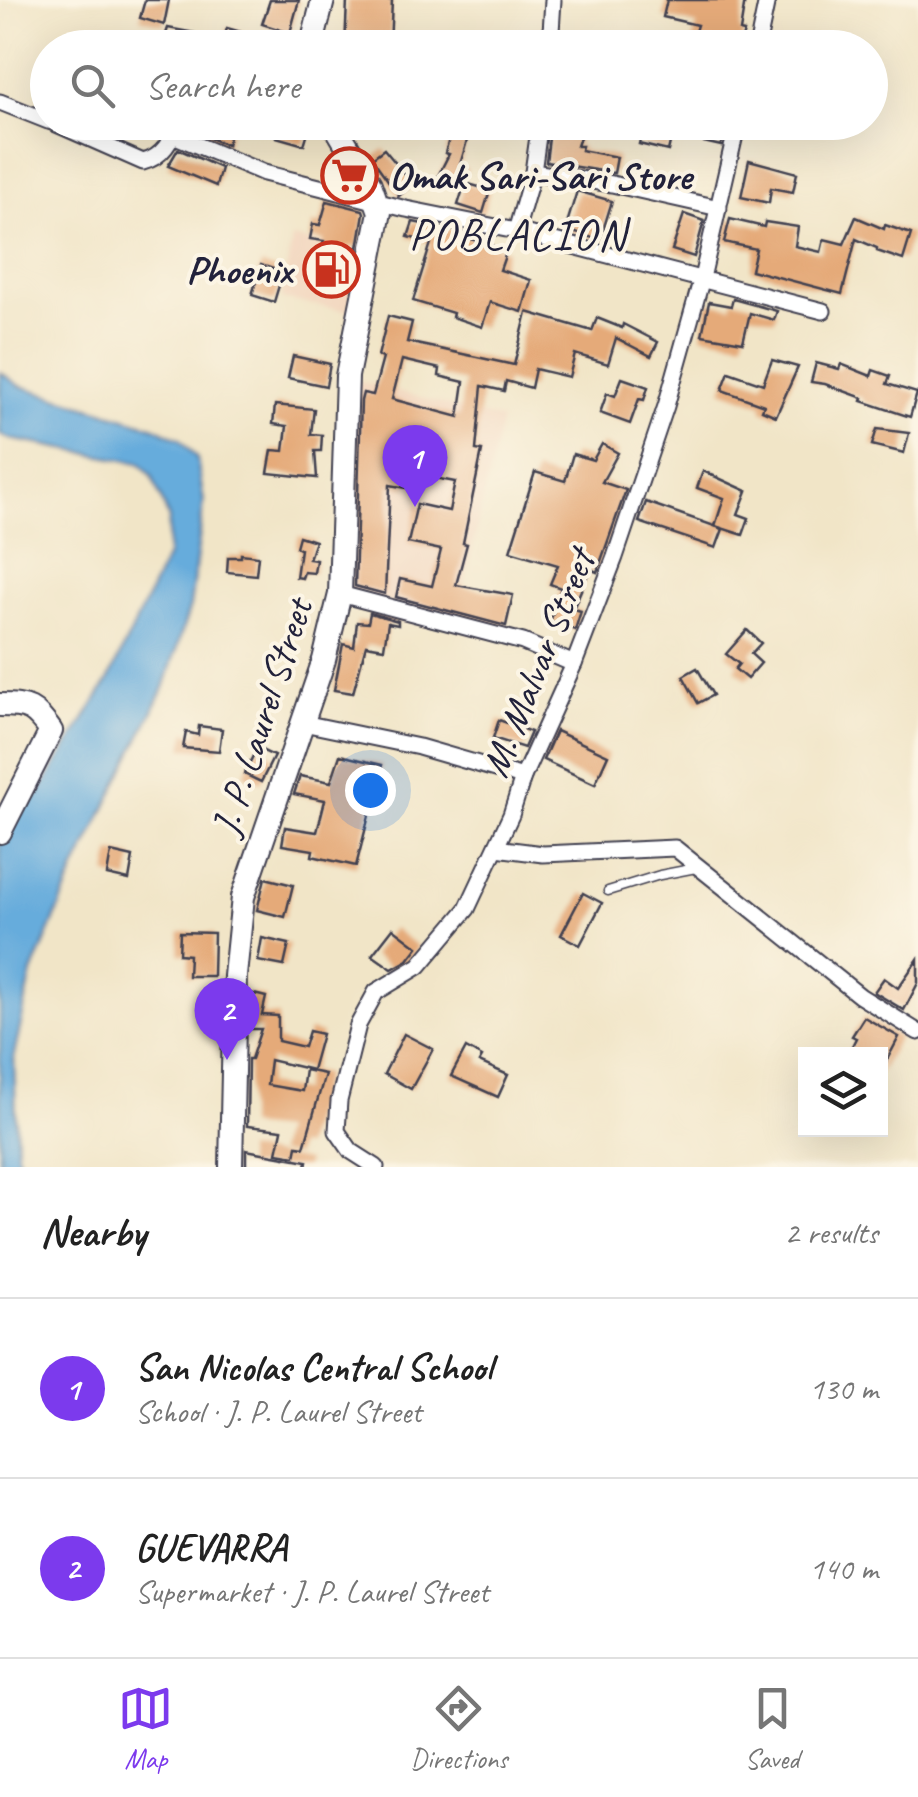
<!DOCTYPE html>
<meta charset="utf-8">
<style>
:root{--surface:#fff;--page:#f2f2f2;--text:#222;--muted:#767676;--line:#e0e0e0;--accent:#7c3aed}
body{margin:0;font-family:Caveat,sans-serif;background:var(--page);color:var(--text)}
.controls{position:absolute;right:30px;bottom:30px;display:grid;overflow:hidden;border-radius:0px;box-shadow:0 10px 40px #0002}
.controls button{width:90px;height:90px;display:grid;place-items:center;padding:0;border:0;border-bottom:2px solid var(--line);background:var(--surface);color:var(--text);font:50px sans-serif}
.you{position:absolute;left:370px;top:790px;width:35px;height:35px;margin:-25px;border:8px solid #fff;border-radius:50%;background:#1a73e8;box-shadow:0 0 0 15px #1a73e833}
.badge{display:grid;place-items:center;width:65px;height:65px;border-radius:50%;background:var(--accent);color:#fff;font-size:32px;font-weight:700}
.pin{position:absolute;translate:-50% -82px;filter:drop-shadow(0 2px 5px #0008)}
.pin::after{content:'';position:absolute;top:52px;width:35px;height:30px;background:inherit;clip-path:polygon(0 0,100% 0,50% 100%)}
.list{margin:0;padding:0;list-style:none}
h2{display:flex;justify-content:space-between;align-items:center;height:130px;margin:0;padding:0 40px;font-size:42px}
h2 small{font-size:32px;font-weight:400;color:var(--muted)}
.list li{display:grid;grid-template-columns:65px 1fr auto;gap:30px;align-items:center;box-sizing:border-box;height:180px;padding:0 40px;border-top:2px solid var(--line)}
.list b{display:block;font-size:38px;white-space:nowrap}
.list p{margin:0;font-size:32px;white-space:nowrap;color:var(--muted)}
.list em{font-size:32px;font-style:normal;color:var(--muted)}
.icon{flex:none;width:55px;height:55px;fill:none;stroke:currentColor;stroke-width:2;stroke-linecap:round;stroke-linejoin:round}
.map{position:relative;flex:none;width:918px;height:1167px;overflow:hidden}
.search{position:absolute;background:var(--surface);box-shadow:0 10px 40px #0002;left:30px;right:30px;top:30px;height:110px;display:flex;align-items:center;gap:25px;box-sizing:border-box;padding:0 35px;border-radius:55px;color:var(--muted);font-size:38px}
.sheet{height:490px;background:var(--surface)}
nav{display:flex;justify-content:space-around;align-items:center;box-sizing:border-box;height:140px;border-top:2px solid var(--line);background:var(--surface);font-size:28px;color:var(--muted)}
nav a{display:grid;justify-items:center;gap:5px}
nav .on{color:var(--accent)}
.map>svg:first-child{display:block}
.built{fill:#f2d5bd}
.water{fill:#66acdc;stroke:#44678c;stroke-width:2.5}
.building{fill:#e5aa79;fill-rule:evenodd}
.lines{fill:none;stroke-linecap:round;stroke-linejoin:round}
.service-casing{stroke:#413f50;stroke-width:11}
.minor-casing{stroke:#413f50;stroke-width:19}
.secondary-casing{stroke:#413f50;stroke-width:26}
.service{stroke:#fff;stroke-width:8}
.minor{stroke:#fff;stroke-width:15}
.secondary{stroke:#fff;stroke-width:22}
.labels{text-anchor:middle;stroke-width:8;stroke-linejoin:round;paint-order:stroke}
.poi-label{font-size:40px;font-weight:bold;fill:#22223b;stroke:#fcf5e5;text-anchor:start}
.street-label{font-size:40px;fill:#22223b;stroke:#fcf5e5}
.quarter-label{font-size:45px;letter-spacing:2.5px;fill:#22223b;stroke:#fcf5e5}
</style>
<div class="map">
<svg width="918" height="1167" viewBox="0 0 918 1167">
<rect width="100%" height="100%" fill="#fcf5e5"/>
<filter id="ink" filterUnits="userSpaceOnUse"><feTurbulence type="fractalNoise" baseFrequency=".01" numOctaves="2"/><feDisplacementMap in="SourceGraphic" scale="20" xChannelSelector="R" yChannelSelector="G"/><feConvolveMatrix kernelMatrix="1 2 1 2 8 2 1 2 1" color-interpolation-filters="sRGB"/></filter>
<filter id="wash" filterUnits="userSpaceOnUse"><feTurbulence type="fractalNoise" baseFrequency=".0048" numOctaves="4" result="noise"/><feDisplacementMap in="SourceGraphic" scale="40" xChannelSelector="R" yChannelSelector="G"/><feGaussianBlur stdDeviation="2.25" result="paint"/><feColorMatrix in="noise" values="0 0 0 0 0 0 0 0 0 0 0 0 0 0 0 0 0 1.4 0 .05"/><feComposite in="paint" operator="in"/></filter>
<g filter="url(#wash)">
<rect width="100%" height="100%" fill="#f1e5c7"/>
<!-- built -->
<g class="built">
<polygon points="292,238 360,251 349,311 281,299"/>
<polygon points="351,379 501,420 456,620 348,593"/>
</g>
<!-- water -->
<polygon class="water" points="0,372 20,386 155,427 180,439 197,459 204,502 190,606 164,688 76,868 32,973 14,1055 17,1152 21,1167 0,1167 0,837 16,808 38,794 108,681 167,556 169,519 152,476 140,463 10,439 0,434"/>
<g id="blocks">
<!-- building -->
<g class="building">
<polygon points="145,0 169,0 164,25 140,18"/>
<polygon points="270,0 299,0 290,33 262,24"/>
<polygon points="347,0 392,0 390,48 345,48"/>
<polygon points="667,0 745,0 740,31 744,32 739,48 690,48 697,25 663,17"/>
<polygon points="168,28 200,34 197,48 163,43"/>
<polygon points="227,28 259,37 256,48 221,48"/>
<polygon points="189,122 233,122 227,145 187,129"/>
<polygon points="280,122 311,122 304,145 276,137"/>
<polygon points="551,122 585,122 577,146 582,146 581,150 617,157 614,173 546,162"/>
<polygon points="700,122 726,122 721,146 695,140"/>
<polygon points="644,123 673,130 668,151 639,144"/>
<polygon points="453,125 470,130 460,165 467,169 459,186 438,176 449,154 445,153"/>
<polygon points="178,149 221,168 216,186 168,166"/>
<polygon points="384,149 413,184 399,196 372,158"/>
<polygon points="749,160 797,173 793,192 771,188 769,203 741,197"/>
<polygon points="465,183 490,190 483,213 458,205"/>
<polygon points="577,191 612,201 600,240 565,230"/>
<polygon points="327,201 363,210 364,213 358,248 350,246 342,279 316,273 324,241 310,239 313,224 320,225"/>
<polygon points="684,214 704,221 694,257 672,250"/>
<polygon points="856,217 884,229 885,225 911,234 903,260 877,251 877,248 856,239 842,294 751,270 756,249 724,242 730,219 764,227 765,222 798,227 795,246 821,252 824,239 844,244"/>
<polygon points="413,222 471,234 470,239 507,250 500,270 531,280 522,312 490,302 482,327 452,317 453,313 413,301 431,243 408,237"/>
<polygon points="261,265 283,272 274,302 252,295"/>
<polygon points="733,299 777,311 774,320 750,313 743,342 702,335 709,302 731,306"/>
<path d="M527,312L592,331L597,318L622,328L623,324L658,342L651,356L616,338L608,364L575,354L569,377L535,369L531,388L506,381L504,391L482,386L476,450L482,451L463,543L467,544L456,585L513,595L506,626L396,597L400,579L432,586L441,550L408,543L417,504L449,511L455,482L409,473L407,488L390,485L385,594L355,586L361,401L363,393L373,395L383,358L378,356L388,316L412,322L407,342L514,365ZM402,360L440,369L439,376L464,382L459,417L392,399Z"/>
<polygon points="293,356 330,364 326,386 288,378"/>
<polygon points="772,360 798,367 776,416 762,410 764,405 722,390 729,372 763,384"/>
<polygon points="816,363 839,369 841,364 871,376 873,370 890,376 887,384 917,393 910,417 862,401 863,398 825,384 811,382"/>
<polygon points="622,378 648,387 644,400 639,399 630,424 600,413 607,393 615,396"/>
<polygon points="275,405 314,409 311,434 322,435 321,451 315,451 317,478 268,473 272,450 284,451 287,426 273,424"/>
<polygon points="877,429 909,433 904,453 872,445"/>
<polygon points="602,444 618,453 602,482 626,490 597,572 590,569 573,609 581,611 575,630 550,622 561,588 550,584 558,565 510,551 535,472 565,481 573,454 593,460"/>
<polygon points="703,471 747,491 738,514 749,518 743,535 715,526 724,498 697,488"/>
<polygon points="646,502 723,529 716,548 639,522"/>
<polygon points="299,536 315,541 309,559 316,560 314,573 304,572 302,578 296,577 300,549 296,547"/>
<polygon points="241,554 258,556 256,575 227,572 228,557 241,557"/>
<polygon points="370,613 398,621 398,625 388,623 384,648 366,645 353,693 334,690 343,644 354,647 357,622 368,623"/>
<polygon points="747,630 761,643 751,654 761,663 747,679 735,669 739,664 726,654"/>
<polygon points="697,668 713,695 698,703 683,676"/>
<polygon points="499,720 531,732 524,748 493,738"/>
<polygon points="199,726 222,729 219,751 183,748 186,732 198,735"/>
<polygon points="556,731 608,755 595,784 543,760"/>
<polygon points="257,748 274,756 261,782 244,774"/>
<polygon points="340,755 382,765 356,866 312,856 313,850 282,845 285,827 317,832 325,800 294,794 300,776 331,782"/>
<polygon points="111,852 133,857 129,880 107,875"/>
<polygon points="265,878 293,885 285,917 257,910"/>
<polygon points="583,893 602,903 580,945 561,935"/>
<polygon points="393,928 418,947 408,960 392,969 372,955"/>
<polygon points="180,932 214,933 213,976 188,976 189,955 179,954"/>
<polygon points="262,938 289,944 284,966 258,961"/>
<polygon points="918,959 918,983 904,1010 874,992 884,978 898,988"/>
<polygon points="250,993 266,997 262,1015 278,1016 278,1041 304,1047 309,1031 322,1034 312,1070 270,1060 267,1085 302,1091 305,1070 325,1074 304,1147 297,1146 295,1156 277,1153 282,1130 247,1126 248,1059 251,1059 261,1029 249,1029"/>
<polygon points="864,1017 899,1037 880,1073 880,1054 848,1054 856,1038 852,1036"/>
<polygon points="404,1034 433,1049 411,1089 384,1074"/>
<polygon points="466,1048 482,1057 479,1062 508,1075 498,1097 451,1076"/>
<polygon points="246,1150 307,1161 306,1167 246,1167"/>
</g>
</g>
</g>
<g filter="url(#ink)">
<use href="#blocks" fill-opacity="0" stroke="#413f50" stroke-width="2.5"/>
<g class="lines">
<defs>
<polyline id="service" points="608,891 660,875 696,868"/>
<g id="minor">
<polyline points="550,48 553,0"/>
<polyline points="757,48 767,0"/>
<polyline points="0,102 48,121"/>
<path d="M52,122L143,162C163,157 171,141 178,122"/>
<polyline points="173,135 264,173 406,209 516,231 823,311"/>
<polyline points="533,172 612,184 719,208"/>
<polyline points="516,231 533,172 540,122"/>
<polyline points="340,594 523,642 574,664"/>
<polyline points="303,723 419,747 523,777"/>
<polyline points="496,848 543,854 675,848 860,996 918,1032"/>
<polyline points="376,1167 351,1151 337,1131 339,1101 358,1025 376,992 419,966 467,909 511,815 523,777 574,664 615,557 666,406 702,278 738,122"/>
</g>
<g id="secondary">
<polyline points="311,48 323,0"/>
<path d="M0,705C29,705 34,708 51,731L0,832"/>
<polyline points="231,1167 235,976 243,897 324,660 340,594 347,376 380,212 370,184 333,122"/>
</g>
</defs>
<!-- service casing -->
<use href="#service" class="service-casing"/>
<!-- minor casing -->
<use href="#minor" class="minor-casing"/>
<!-- secondary casing -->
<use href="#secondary" class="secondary-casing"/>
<!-- service -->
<use href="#service" class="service"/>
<!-- minor -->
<use href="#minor" class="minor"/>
<!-- secondary -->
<use href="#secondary" class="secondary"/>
</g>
</g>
<!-- icons -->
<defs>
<symbol id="supermarket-ring" viewBox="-11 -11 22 22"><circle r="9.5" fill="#fcf5e5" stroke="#c8321e" stroke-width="1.5"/><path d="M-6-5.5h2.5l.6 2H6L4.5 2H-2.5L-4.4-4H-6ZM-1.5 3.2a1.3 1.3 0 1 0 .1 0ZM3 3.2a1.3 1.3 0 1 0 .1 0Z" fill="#c8321e"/></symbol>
<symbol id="fuel-ring" viewBox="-11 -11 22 22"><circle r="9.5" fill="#fcf5e5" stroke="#c8321e" stroke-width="1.5"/><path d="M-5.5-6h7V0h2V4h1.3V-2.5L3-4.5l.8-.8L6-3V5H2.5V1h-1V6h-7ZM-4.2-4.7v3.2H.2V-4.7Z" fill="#c8321e"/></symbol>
</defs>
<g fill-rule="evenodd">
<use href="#supermarket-ring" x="318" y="144" width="63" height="63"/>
<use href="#fuel-ring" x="300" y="238" width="63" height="63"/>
</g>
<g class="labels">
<!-- poi labels -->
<g class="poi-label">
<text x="389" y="189">Omak Sari-Sari Store</text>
<text x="292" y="283" text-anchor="end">Phoenix</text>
</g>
<!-- street labels -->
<g class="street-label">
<text transform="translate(537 663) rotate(-68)" y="14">M. Malvar Street</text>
<text transform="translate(261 717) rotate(-72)" y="14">J. P. Laurel Street</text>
</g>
<!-- quarter labels -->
<g class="quarter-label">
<text x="518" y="249">POBLACION</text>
</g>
</g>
</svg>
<div class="controls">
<button><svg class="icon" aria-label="layers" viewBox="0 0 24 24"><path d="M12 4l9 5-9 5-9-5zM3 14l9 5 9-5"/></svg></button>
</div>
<div class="you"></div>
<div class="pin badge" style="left:415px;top:507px">1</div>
<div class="pin badge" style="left:227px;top:1060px">2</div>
<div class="search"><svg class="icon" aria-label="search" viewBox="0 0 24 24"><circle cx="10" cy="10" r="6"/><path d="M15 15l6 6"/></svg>Search here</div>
</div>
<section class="sheet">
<h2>Nearby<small>2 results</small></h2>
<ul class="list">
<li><span class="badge">1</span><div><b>San Nicolas Central School</b><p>School · J. P. Laurel Street</p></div><em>130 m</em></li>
<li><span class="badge">2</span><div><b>GUEVARRA</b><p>Supermarket · J. P. Laurel Street</p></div><em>140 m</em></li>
</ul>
</section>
<nav>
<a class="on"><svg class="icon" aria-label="map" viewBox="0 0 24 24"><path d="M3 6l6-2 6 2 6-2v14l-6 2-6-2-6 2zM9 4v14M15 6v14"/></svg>Map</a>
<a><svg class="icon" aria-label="directions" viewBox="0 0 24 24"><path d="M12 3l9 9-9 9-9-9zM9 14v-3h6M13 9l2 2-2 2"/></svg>Directions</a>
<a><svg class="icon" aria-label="saved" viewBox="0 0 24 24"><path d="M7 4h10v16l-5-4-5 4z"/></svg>Saved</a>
</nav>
